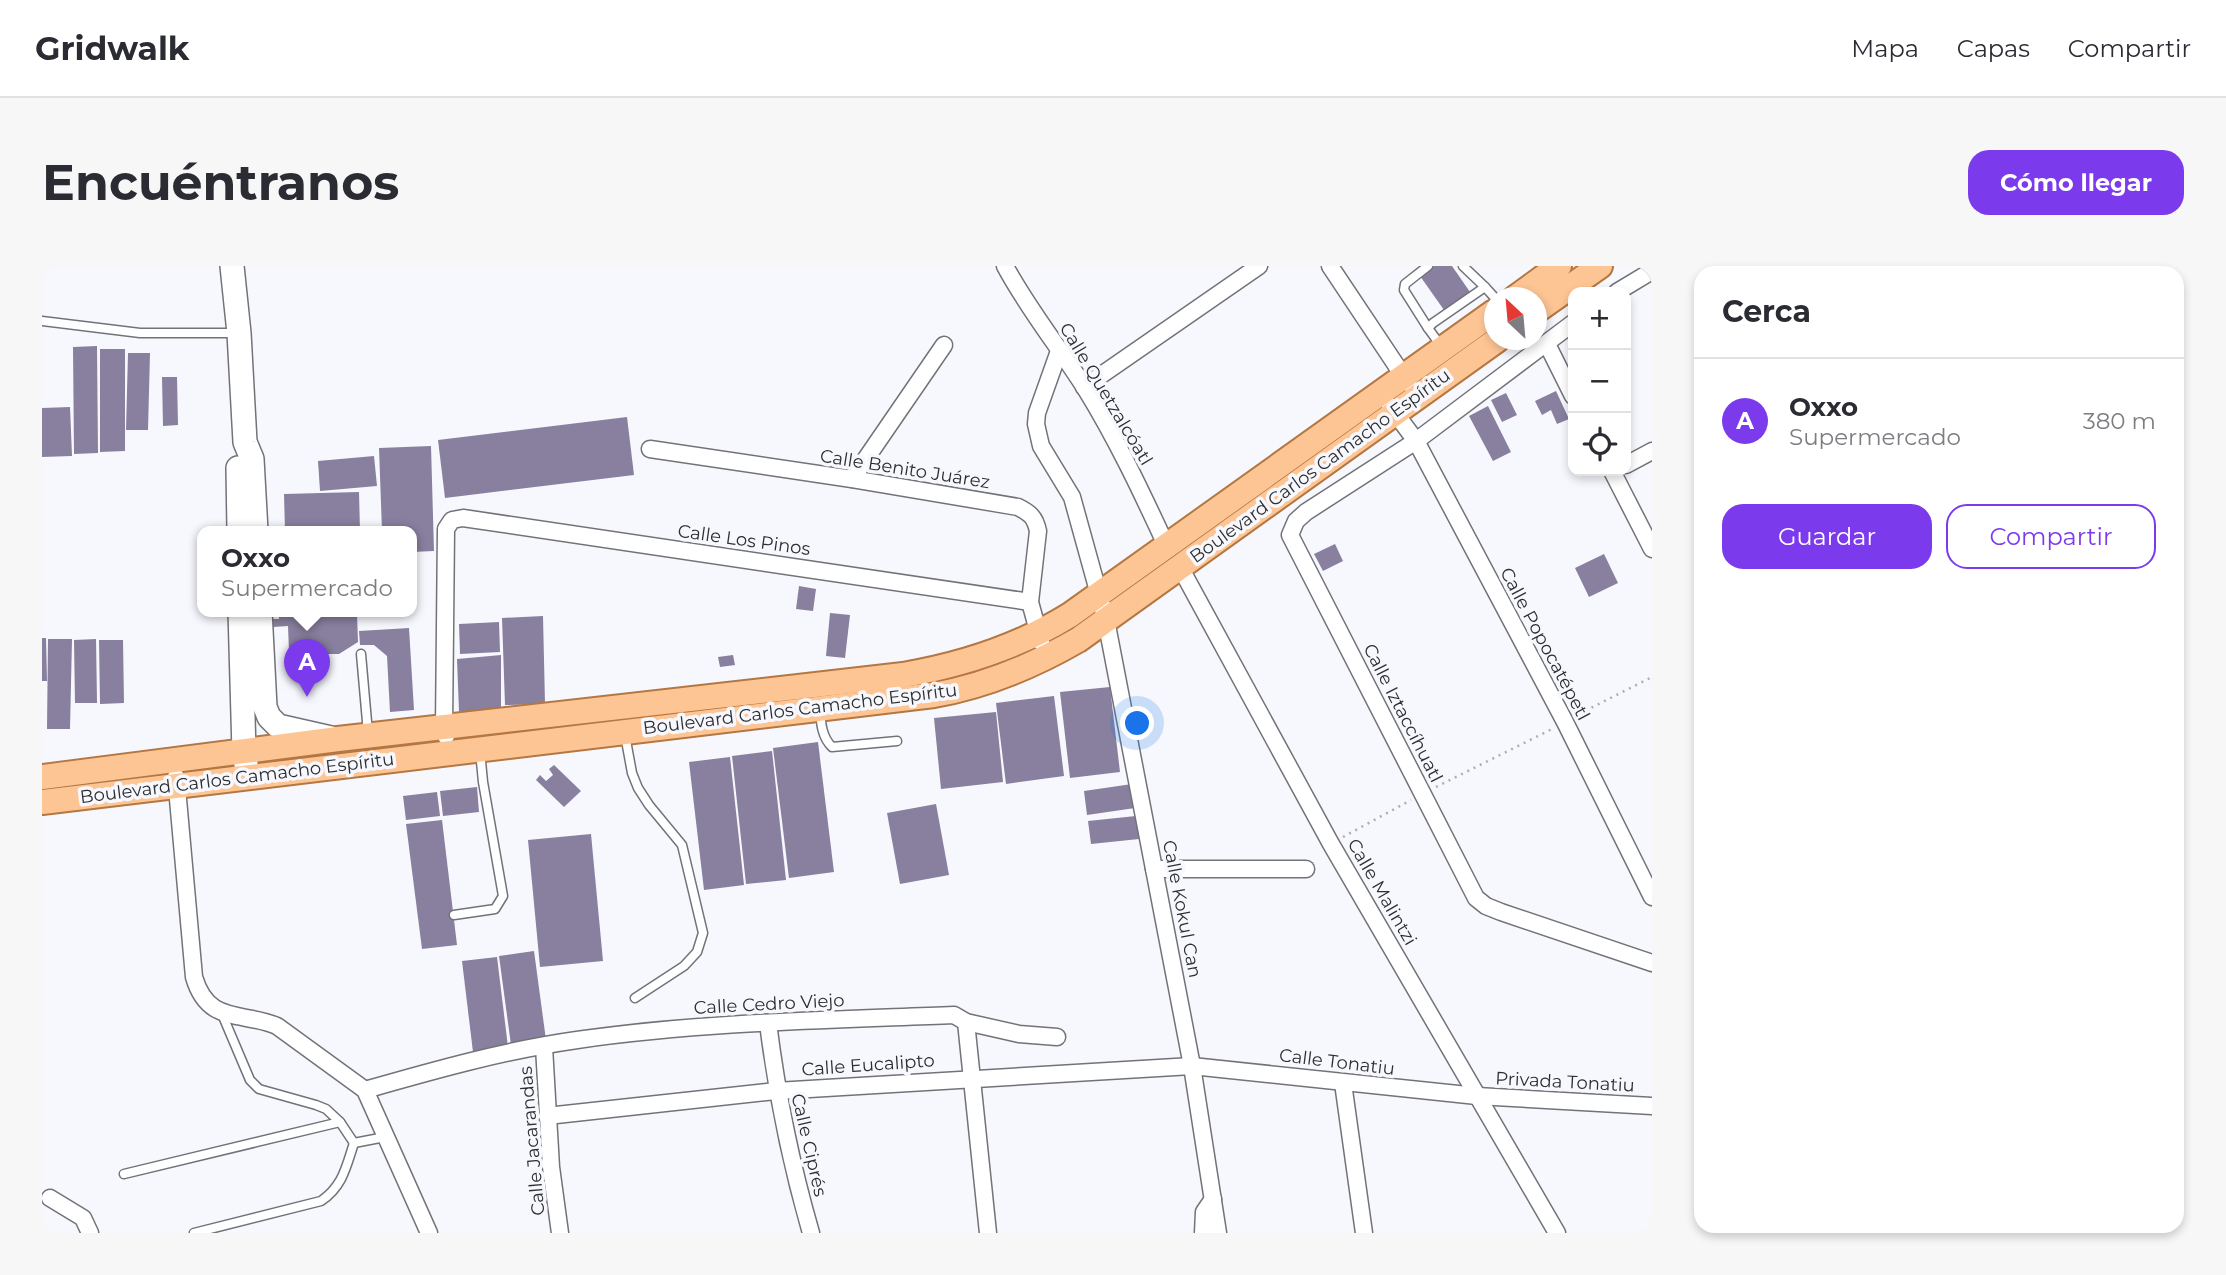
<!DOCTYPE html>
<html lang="es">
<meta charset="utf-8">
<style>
:root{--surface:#fff;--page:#f7f7f7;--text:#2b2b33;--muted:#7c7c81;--line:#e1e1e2;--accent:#7c3aed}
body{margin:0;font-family:Montserrat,sans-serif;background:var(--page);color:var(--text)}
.controls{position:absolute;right:21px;top:21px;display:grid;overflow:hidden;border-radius:14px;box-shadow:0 4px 10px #0003}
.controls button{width:63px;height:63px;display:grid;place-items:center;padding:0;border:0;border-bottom:2px solid var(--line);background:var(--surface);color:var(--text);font:35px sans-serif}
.compass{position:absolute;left:1442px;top:21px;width:63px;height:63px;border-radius:50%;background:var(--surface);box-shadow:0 4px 10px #0003;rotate:334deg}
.you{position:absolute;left:1096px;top:458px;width:24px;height:24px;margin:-18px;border:5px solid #fff;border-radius:50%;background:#1a73e8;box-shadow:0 0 0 10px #1a73e833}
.badge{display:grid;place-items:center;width:46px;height:46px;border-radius:50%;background:var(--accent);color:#fff;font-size:23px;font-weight:700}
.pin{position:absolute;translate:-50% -58px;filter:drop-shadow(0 2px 4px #0008)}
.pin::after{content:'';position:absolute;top:37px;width:24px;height:21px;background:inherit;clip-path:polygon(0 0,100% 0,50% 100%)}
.popup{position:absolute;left:155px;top:260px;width:220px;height:91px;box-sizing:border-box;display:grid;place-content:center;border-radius:14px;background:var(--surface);filter:drop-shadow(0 2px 5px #0005);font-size:23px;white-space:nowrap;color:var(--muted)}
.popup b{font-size:26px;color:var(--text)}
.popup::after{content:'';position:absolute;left:50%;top:100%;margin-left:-14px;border:14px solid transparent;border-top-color:var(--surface)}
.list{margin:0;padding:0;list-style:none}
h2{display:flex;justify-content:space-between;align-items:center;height:91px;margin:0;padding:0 28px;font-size:30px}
h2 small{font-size:23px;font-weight:400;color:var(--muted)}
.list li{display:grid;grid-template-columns:46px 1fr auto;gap:21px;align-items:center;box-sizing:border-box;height:126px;padding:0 28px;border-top:2px solid var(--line)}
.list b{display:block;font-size:26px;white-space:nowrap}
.list p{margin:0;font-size:23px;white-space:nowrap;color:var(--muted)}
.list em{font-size:23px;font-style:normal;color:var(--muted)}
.actions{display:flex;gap:14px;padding:21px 28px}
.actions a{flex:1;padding:16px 0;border:2px solid var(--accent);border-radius:21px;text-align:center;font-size:24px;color:var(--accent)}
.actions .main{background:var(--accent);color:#fff}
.icon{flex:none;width:38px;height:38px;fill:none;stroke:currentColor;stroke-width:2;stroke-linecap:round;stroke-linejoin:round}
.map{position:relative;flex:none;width:1610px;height:967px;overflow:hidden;border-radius:21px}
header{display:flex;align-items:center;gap:42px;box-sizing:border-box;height:98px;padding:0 35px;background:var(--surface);border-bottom:2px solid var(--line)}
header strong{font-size:33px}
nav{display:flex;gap:38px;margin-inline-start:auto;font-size:24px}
.intro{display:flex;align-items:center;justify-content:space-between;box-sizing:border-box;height:168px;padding:0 42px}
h1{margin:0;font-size:49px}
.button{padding:18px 32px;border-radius:21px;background:var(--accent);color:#fff;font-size:24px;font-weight:700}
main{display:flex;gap:42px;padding:0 42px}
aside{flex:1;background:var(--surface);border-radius:21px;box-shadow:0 4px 10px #0003}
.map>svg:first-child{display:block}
.building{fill:#897f9f}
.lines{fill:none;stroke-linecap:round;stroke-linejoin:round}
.lane-casing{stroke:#717378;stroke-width:11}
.street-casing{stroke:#717378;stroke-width:19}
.secondary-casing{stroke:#717378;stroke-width:26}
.primary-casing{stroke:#b47742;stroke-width:28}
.path{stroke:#acaeb3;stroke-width:2.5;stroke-dasharray:2 5;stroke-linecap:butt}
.lane{stroke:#fff;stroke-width:8}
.street{stroke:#fff;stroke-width:16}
.secondary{stroke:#fff;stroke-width:23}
.primary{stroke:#fec594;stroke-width:24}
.labels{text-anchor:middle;stroke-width:7;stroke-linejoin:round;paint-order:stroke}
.street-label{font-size:18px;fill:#2d2e30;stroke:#f6f8fe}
</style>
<header>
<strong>Gridwalk</strong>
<nav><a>Mapa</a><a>Capas</a><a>Compartir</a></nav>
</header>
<div class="intro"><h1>Encuéntranos</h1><a class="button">Cómo llegar</a></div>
<main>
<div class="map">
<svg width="1610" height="967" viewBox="0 0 1610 967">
<rect width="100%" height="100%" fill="#f6f8fe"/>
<!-- building -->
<g class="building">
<polygon points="1392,0 1410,0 1428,26 1402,44 1378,10"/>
<polygon points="55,80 56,187 32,188 31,81"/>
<polygon points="58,83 83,83 83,185 58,186"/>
<polygon points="86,87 108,87 106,164 84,164"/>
<polygon points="120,111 135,111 136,159 121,160"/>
<polygon points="1514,125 1527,153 1515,158 1509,144 1500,149 1493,135"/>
<polygon points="1464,127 1475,149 1460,156 1449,134"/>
<polygon points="1446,140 1469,186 1451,195 1427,150"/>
<polygon points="28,141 30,190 0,191 0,142"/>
<polygon points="585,151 592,209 403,232 396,174"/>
<polygon points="389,180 392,285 370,286 370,265 340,265 337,182"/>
<polygon points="332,190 335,220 278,225 276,195"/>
<polygon points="317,226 318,265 243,265 242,228"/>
<polygon points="1293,278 1301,295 1281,305 1272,288"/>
<polygon points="1562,288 1576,317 1547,331 1533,302"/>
<polygon points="757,320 774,323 771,345 754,343"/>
<polygon points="231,345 245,345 245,351 315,348 316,376 297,388 282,388 282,405 278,409 248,411 246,360 231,361 231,353 237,353 237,349 231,349"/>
<polygon points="788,347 808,349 803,392 784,390"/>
<polygon points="501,350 503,438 463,439 460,352"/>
<polygon points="457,356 458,386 418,388 417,358"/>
<polygon points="367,362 372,444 348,446 345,390 332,379 318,379 317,365"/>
<polygon points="0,372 4,372 5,415 0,415"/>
<polygon points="6,373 30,373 28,463 5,463"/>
<polygon points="54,373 55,437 33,437 32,374"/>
<polygon points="57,374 81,374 82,437 58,438"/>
<polygon points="459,389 459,442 417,446 415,393"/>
<polygon points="691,389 693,399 678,401 676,391"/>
<polygon points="1068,421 1078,506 1028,512 1018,426"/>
<polygon points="1012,430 1022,510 964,518 954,437"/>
<polygon points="954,446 961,516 899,523 892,452"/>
<polygon points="776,476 792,606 747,612 731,482"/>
<polygon points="730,485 744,614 704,618 690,490"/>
<polygon points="688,491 702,619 662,624 647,496"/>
<polygon points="512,499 539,525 522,541 494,514 498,509 504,515 511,509 507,503"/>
<polygon points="1090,518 1093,542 1045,549 1042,525"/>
<polygon points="435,521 437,546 401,550 398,525"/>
<polygon points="395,526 398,550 364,554 361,530"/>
<polygon points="894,538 907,609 858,618 845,547"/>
<polygon points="1094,550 1097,573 1049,578 1046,555"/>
<polygon points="400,554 415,679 380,683 364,558"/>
<polygon points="549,568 561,695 498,701 486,574"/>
<polygon points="492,685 504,774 469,779 457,690"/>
<polygon points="455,691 466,781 431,786 420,695"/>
</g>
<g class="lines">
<defs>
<g id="lane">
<polyline points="1421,0 1443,21"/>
<polyline points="0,55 98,67 194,67"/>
<polyline points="1386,62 1362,24 1363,18 1386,0"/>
<polyline points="1399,80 1386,62 1391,57 1443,21 1453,32"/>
<polyline points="319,388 326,467"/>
<path d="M778,445C779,458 780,471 790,481L855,475"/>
<polyline points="583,469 590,507 596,522 607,539 640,579 661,667 655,686 642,700 593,732"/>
<polyline points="412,649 453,643 461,630 441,516 438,485"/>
<polyline points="180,748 208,814 217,823 274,839 284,843 298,856"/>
<polyline points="82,908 298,856 312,877 343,871"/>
<path d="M152,967L279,935C301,920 304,901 312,877"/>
</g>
<g id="street">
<path d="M963,0C986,43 1017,81 1043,122C1074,172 1099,225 1124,279"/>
<polyline points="1288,0 1366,117"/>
<polyline points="1575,26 1610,5"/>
<polyline points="1531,57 1374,175 1264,246 1254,255 1248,269 1434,632 1444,640 1459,646 1610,697"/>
<polyline points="1505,78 1531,130"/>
<polyline points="1017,85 995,147 994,158 999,180 1030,231 1064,354 1150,800 1176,967"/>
<polyline points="1042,121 1217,0"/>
<polyline points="1348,140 1374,175 1523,456 1610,631"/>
<path d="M608,183L810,213L976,241C988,247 993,251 996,265L988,336L999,376"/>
<polyline points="1584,199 1610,185"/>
<polyline points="1570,205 1610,283"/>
<polyline points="810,213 902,79"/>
<polyline points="1138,301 1289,578 1515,967"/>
<polyline points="404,470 402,461 404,263 410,254 421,252 988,336"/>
<path d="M134,511L152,711C166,759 200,745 235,760L323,824L387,967"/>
<polyline points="1112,603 1264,603"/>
<polyline points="924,756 946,967"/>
<path d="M726,757C735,829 749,898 769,967"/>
<polyline points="502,781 509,901 518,967"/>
<polyline points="1301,817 1322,967"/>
<path d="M323,824C393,804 464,784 535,774C660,756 787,754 912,749L924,756L977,768L1015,771"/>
<polyline points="505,850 734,825 1150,800 1435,830 1610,840"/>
<polyline points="8,932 41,952 48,967"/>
<polyline points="1161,967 1162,946 1171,933"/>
</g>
<g id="secondary">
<polyline points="190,0 197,67 203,176 210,193 214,265"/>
<polyline points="196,202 197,265"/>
<polyline points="198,345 202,486 206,511"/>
<polyline points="218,345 223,441 227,451 236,460 289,472"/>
</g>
<g id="primary">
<polyline points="1473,32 1517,0"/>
<polyline points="1494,45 1558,0"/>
<path d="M0,511L296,473L861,409C920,399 976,381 1028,349L1452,46"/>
<path d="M0,536L892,429C943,420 991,400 1036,374L1455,74"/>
</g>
</defs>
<!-- lane casing -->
<use href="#lane" class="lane-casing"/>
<!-- street casing -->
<use href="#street" class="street-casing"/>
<!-- secondary casing -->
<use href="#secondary" class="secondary-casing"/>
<!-- primary casing -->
<use href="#primary" class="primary-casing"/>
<!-- path -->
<g class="path">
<polyline points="1537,448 1610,411"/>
<polyline points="1394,521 1510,463"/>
<polyline points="1301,571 1369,534"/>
</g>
<!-- lane -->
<use href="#lane" class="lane"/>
<!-- street -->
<use href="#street" class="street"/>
<!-- secondary -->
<use href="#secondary" class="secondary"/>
<!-- primary -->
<use href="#primary" class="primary"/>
</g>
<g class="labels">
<!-- street labels -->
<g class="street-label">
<text transform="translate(1064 128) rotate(59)" y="6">Calle Quetzalcóatl</text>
<text transform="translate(1278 200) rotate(-36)" y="6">Boulevard Carlos Camacho Espíritu</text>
<text transform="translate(863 203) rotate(9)" y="6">Calle Benito Juárez</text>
<text transform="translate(702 274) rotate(8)" y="6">Calle Los Pinos</text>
<text transform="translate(1503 378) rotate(62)" y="6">Calle Popocatépetl</text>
<text transform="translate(758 443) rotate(-7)" y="6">Boulevard Carlos Camacho Espíritu</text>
<text transform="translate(1361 447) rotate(63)" y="6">Calle Iztaccíhuatl</text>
<text transform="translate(195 512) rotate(-7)" y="6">Boulevard Carlos Camacho Espíritu</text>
<text transform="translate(1340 626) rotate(60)" y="6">Calle Malintzi</text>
<text transform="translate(1140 643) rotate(79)" y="6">Calle Kokul Can</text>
<text transform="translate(727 738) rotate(-3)" y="6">Calle Cedro Viejo</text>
<text transform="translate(1295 796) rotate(7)" y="6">Calle Tonatiu</text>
<text transform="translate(826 799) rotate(-4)" y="6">Calle Eucalipto</text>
<text transform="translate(1523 816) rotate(3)" y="6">Privada Tonatiu</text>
<text transform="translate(490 875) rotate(-95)" y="6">Calle Jacarandas</text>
<text transform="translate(767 879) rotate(77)" y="6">Calle Ciprés</text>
</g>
</g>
</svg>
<div class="controls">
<button>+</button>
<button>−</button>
<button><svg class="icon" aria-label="locate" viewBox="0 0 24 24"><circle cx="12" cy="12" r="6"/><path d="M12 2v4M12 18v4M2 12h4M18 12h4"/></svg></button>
</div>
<svg class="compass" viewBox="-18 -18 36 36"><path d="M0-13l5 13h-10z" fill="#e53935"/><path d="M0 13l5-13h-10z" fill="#7c7c81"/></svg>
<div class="you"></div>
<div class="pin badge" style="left:265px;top:431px">A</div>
<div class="popup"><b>Oxxo</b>Supermercado</div>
</div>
<aside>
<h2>Cerca<small></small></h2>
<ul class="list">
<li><span class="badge">A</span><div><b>Oxxo</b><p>Supermercado</p></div><em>380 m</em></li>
</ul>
<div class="actions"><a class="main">Guardar</a><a>Compartir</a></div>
</aside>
</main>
